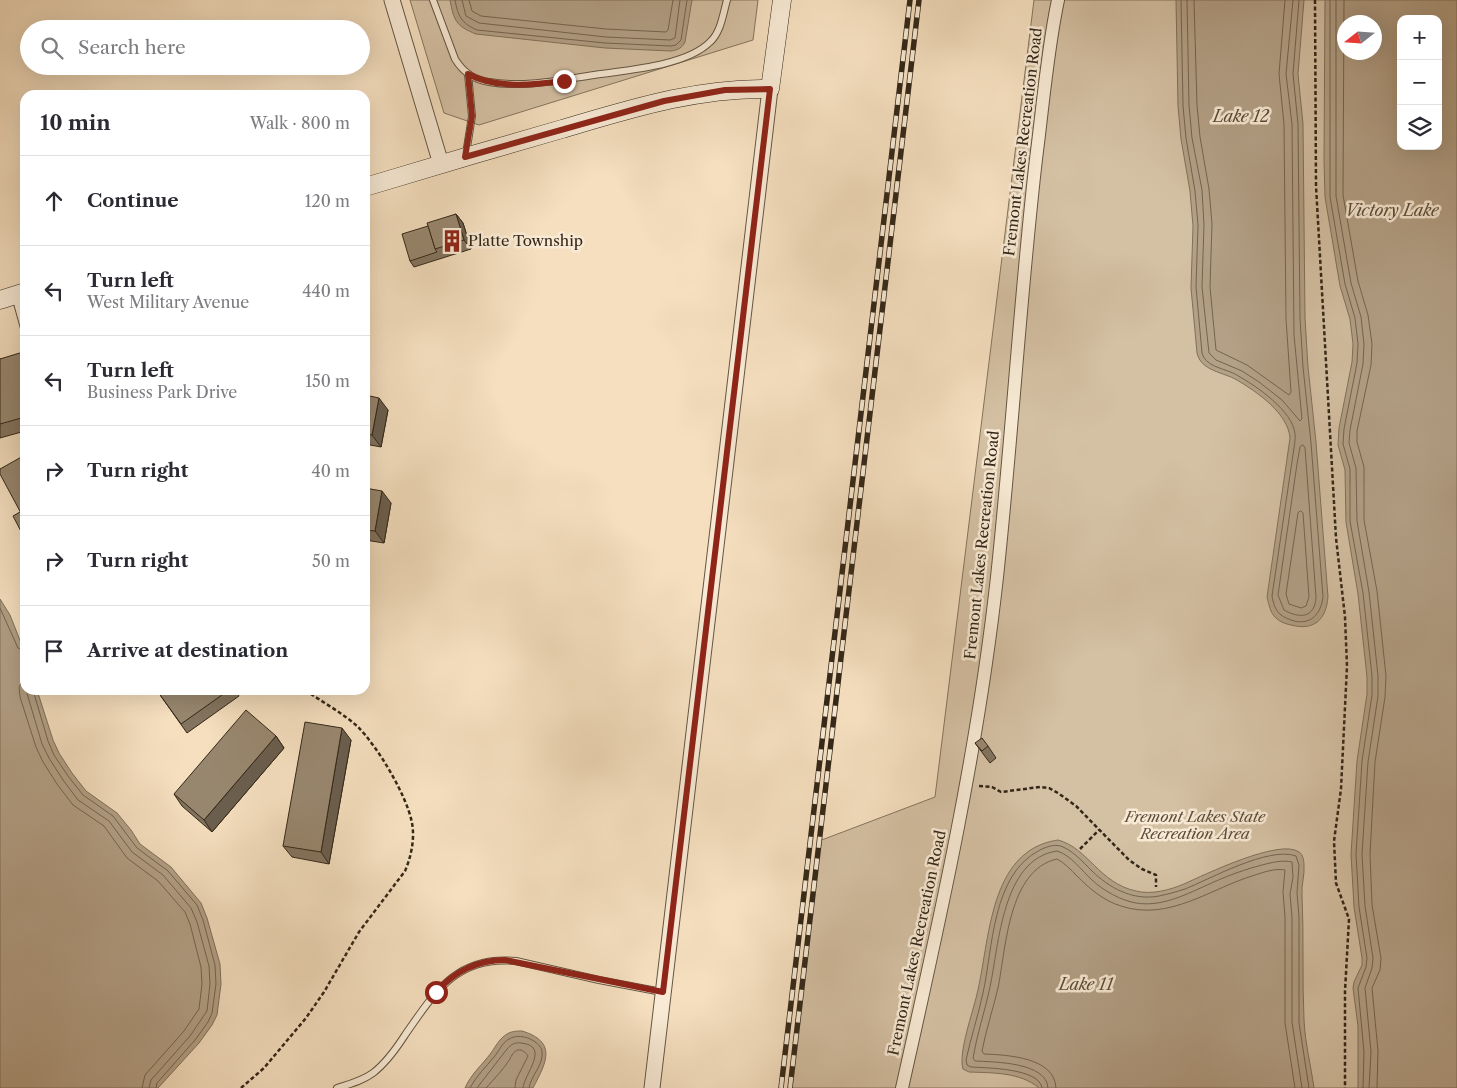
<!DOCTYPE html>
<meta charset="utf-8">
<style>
:root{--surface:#fff;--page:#f7f7f7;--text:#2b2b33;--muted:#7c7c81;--line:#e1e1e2}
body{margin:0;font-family:"Libre Caslon Text",serif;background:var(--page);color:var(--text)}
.controls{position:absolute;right:15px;top:15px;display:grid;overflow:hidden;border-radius:10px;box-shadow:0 5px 20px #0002}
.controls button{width:45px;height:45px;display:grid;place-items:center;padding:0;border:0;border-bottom:1px solid var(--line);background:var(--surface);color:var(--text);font:25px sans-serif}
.compass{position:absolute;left:1337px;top:15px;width:45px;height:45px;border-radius:50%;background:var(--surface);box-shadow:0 5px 20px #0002;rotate:253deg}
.stop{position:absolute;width:15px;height:15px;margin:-11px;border:4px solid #8f2418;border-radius:50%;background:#fff}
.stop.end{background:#8f2418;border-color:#fff;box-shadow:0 1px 5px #0008}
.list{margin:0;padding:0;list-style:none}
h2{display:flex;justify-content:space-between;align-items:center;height:65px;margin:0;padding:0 20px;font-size:21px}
h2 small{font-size:16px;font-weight:400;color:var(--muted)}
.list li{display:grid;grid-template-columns:32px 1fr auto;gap:15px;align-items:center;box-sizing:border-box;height:90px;padding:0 20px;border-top:1px solid var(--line)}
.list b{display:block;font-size:19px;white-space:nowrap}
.list p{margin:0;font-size:16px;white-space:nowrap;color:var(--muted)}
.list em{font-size:16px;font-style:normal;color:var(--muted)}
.icon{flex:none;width:28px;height:28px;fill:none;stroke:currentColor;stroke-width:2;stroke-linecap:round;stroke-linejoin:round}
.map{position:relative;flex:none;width:1457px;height:1088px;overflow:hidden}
.search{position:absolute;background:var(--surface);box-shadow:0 5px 20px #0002;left:20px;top:20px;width:350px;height:55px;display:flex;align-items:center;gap:12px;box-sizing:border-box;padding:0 18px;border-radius:28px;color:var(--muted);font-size:19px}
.panel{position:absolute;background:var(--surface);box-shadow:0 5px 20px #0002;left:20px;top:90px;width:350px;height:605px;border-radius:15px}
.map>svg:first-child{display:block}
.green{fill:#d4c0a3;stroke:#84745e;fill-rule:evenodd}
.water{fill:#b3a086;stroke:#80705a;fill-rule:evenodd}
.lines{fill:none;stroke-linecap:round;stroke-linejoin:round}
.shore{stroke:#74644f;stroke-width:1}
.service-casing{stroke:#645542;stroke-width:8}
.minor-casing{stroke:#645542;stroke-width:14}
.tertiary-casing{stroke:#645542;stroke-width:17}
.secondary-casing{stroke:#342718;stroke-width:19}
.path{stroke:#342718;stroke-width:2.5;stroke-dasharray:4 2.5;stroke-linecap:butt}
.service{stroke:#f8ead5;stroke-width:6}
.minor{stroke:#f8ead5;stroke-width:12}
.tertiary{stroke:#f8ead5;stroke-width:15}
.secondary{stroke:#f8ead5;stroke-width:18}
.rail-casing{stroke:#342718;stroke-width:5.5}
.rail{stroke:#f8ead5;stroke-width:4;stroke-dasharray:11;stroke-linecap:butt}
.wall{fill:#83745f;stroke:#342718}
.shaded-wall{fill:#6a5e4e;stroke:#342718}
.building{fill:#98876f;stroke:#342718}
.route{stroke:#8f2418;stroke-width:6}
.labels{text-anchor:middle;stroke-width:5;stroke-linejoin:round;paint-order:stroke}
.street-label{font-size:15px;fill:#342718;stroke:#f8ead5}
.poi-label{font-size:15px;fill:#342718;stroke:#f8ead5;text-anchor:start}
.park-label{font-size:15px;font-style:italic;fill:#5c4d3b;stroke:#f8ead5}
.water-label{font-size:16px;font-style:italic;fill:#5a4b39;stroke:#f8ead5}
</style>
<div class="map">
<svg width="1457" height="1088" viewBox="0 0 1457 1088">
<rect width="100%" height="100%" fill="#f5dfbf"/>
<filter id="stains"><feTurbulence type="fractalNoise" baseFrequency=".004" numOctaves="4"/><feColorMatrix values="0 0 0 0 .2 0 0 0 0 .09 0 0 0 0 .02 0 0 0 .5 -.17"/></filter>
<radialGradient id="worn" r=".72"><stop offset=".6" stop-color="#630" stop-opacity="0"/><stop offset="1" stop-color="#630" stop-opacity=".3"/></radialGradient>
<!-- green -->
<g class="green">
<polygon points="410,0 758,0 753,40 479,125 444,113"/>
<path d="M1034,0H1457V1088H790L819,841L935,797ZM1401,19H1438V146H1401ZM1344,22H1374V52H1344Z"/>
</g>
<!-- water -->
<g class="water">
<path d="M450,0H692L685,42C682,48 678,50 671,51L605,48L476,34C456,26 454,21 450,0Z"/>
<path d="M1176,0H1304L1298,74L1303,124L1305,318L1308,367L1316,442L1328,597C1326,620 1314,631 1291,625C1286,624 1280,622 1276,618C1270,613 1269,604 1267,597L1290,438C1288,413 1257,392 1237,380C1223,372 1201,371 1197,353L1191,288L1193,226L1190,191L1181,139L1178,106Z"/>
<path d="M1325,0H1457V1088H1358V1026L1353,988L1354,982L1362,965V958L1354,907L1351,854L1357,761L1367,694V677L1358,594L1346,522L1345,470L1338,445L1339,428L1352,362L1353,344L1350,319L1340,286L1325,197L1324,160ZM1401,19H1438V146H1401ZM1344,22H1374V52H1344Z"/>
<polygon points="0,599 10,615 25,653 25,690 37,690 53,740 59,753 72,773 86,791 117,813 131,830 140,844 171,867 201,903 207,918 220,964 221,984 217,1015 212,1025 199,1043 158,1088 0,1088"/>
<path d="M1058,840C1088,848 1099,883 1136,891C1151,895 1170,890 1184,884C1204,875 1280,838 1299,852C1303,854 1304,861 1304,865C1305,875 1301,885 1302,895C1304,937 1302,979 1304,1020C1305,1043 1311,1066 1314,1088H1039C1020,1072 993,1073 969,1072L963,1069C958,1053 973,1012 977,994C990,942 988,850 1058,840Z"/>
<path d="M522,1031C558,1042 546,1063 533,1088H465C471,1074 482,1065 491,1053C496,1046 499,1039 507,1034C512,1031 517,1031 522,1031Z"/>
</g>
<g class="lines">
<!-- shore -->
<g class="shore">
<path d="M455,0C458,16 461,23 477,30L605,43L671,46L676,45L681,40L687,0"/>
<polyline points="462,0 466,16 479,23 606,37 670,40 675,38 680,0"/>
<polyline points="469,0 472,11 481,16 606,29 666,32 668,30 673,0"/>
<path d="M1181,0L1183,106L1186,138L1195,191L1198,225L1196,287L1202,353C1205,366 1222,368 1233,373C1252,383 1288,407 1294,429C1296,435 1295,442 1294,448L1272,596C1273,602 1275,610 1280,614C1284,618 1289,619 1294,621C1312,625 1321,613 1323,597L1311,443L1303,367L1300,318L1298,124L1293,74L1299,0"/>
<polyline points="1187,0 1189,105 1192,138 1202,190 1204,225 1202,287 1209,353 1216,360 1242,371 1259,382 1282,400 1300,421 1302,419 1294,335 1292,124 1286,74 1293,0"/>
<polyline points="1194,0 1197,105 1200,137 1209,189 1212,224 1210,287 1216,350 1247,365 1289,395 1291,392 1286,319 1284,124 1279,74 1285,0"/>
<polyline points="1330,0 1330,197 1345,284 1355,318 1358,344 1357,363 1344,429 1343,444 1350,469 1350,521 1363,593 1372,676 1372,695 1362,761 1356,854 1359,907 1367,958 1366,967 1358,988 1364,1052 1363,1088"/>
<polyline points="1336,0 1336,196 1351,283 1361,317 1364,344 1363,364 1350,430 1349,443 1356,468 1357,521 1369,592 1378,676 1378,696 1368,762 1362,854 1365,906 1373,958 1372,968 1365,988 1371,1052 1369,1088"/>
<polyline points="1344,0 1343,195 1358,281 1368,315 1372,344 1371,365 1357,431 1357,442 1364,467 1364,520 1377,591 1386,676 1385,697 1375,762 1370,854 1372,905 1381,958 1380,970 1372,988 1378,1051 1377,1088"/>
<path d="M1303,445L1305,448L1316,597C1315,618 1300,619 1284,610L1278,595L1297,464L1300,447Z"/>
<polygon points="1301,511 1303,513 1309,597 1306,606 1301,608 1289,604 1286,594 1298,513"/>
<polyline points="0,608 18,648 25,651"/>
<polyline points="25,677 19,687 20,697 36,747 43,762 57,784 73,805 104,826 127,858 158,881 185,912 190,924 201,967 202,984 199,1009 184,1031 145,1075 142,1088"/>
<polyline points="26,690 42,744 49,758 63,780 78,800 109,821 132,852 163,875 191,908 197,922 209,966 210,984 207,1011 190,1036 151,1080 149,1088"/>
<polyline points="33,690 48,741 54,755 68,776 83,795 113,816 137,848 168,871 197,905 203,920 215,965 216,984 212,1013 208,1022 195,1040 157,1083 156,1088"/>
<path d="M470,1088C476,1076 486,1067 494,1057C499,1051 502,1043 509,1039C515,1035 526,1036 532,1040C536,1042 541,1046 542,1051C544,1065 531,1075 529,1088"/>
<path d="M477,1088L507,1049C511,1045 514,1042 521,1043C551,1046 524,1074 523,1088"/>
<path d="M486,1088C494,1079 503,1070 510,1059C511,1056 514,1051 518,1050C522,1049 526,1053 528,1056L516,1080L515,1088"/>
<path d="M1042,1088C1040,1068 986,1068 971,1067L967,1065L966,1060C971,1037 978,1016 983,993C993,948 992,874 1040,850C1048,846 1057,843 1065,848C1075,853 1083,862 1091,870C1109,888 1133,901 1159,896C1168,894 1176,892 1185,889C1210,879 1269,846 1296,856L1299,865L1297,893L1299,917V1023L1309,1088"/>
<path d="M1048,1088C1047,1062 994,1062 975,1061L973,1058C977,1034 985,1011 990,987C999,945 1002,859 1057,851C1071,855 1082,871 1092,880C1104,891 1120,900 1136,903C1160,907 1183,896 1205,886C1224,877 1245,869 1266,864C1274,862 1283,860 1292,862L1293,877L1290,894L1292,917V1022L1302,1088"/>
<path d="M1056,1088C1055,1057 1007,1055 984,1054L982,1051C986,1030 993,1009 998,988C1006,949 1008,870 1057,859C1065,863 1071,870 1077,876C1090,889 1104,901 1121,906C1169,922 1211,888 1255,875C1264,872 1276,868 1285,870L1283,892L1285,917V1023L1295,1088"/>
</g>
<defs>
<g id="service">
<path d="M433,0L455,59C463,72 474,80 489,82C525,88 559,80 594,75C627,70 686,66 710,42C721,32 723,14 727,0"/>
<polyline points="466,154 472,116 468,74"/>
<polyline points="15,296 25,332"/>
<path d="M337,1088C350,1084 362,1081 373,1073C386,1063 396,1049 405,1035C435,992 457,955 516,961L599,980L662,992"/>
</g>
<path id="minor" d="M902,1088C940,919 978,750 997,577C1012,438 1020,298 1036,159C1043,106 1047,52 1058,0"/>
<g id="tertiary">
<polyline points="392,0 441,164"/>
<polyline points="652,1088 770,89"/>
</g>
<g id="secondary">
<path d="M365,187C431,167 496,148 562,129C630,109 699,87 770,89L782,0"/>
<polyline points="0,300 25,292"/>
</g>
</defs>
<!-- service casing -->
<use href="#service" class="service-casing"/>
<!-- minor casing -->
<use href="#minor" class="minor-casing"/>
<!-- tertiary casing -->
<use href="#tertiary" class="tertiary-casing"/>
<!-- secondary casing -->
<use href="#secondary" class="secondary-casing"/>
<!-- path -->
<g class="path">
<polyline points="1315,0 1316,186 1336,538 1345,617 1347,666 1341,789 1334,841 1336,883 1349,919 1345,991 1345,1088"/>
<polyline points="979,786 992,787 1001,792 1040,787 1049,788 1058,793 1076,806 1129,860 1142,869 1156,875 1156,887"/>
<polyline points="1080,849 1099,830"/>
<path d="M241,1088L264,1068L306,1018L324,992L359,932L405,871C411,857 415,839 412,823C407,796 378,747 358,727C343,713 322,702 305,690"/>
</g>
<!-- service -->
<use href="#service" class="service"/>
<!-- minor -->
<use href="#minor" class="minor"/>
<!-- tertiary -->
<use href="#tertiary" class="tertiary"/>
<!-- secondary -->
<use href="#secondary" class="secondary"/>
<defs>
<g id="rail">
<polyline points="781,1088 910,0"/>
<polyline points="790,1088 919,0"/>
</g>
</defs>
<!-- rail casing -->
<use href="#rail" class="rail-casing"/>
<!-- rail -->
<use href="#rail" class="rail"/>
</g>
<!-- wall -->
<g class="wall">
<polygon points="456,214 463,223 471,249 414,267 410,261 428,226"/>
<polygon points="25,356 25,431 0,438 0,359"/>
<polygon points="365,395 388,410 381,447 365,444"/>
<polygon points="365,488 391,503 384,543 365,540"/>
<polygon points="161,690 235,690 239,696 187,733 158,692"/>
<polygon points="276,736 284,748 212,832 182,806 174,794"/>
<polygon points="351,740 329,864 292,857 283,846"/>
<polygon points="975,743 988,746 996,758 990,763"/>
</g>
<!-- shaded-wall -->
<g class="shaded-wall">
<polygon points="456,214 463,223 471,249 464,240"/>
<polygon points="379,398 388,410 381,447 372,435"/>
<polygon points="382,491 391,503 384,543 375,531"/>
<polygon points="342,728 351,740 329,864 321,852"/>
<polygon points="276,736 284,748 212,832 204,820"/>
</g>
<!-- building -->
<g class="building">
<polygon points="456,214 464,240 435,249 427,223"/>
<polygon points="428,226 435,249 437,252 410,261 402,234"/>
<polygon points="23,352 25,361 25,417 0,424 0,359"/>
<polygon points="365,395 379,398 372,435 365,434"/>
<polygon points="25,455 25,514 22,515 0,474 0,469"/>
<polygon points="365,488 382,491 375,531 365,530"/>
<polygon points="20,512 25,519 25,536 24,537 13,516"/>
<polygon points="161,690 229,690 181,724 158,692"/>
<polygon points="246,710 276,736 204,820 174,794"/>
<polygon points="305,722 342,728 321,852 283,846"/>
<polygon points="982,738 988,746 982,751 975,743"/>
</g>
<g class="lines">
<!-- route -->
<path class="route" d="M436,992C454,972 478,960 505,960L663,992L770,89L725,90L664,101L465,157L472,116L468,74C496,89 533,85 564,81"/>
</g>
<!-- icons -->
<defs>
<symbol id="building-bare" viewBox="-9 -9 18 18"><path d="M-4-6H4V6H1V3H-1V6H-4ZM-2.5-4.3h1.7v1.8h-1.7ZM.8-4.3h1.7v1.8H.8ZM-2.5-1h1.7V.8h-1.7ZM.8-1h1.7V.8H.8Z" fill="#8f2418" stroke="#f8ead5" stroke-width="2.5" paint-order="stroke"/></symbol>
</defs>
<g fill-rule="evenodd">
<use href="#building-bare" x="436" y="225" width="32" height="32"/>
</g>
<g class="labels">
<!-- street labels -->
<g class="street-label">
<text transform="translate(1023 142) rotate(-83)" y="5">Fremont Lakes Recreation Road</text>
<text transform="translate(982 545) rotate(-84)" y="5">Fremont Lakes Recreation Road</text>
<text transform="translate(917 943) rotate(-78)" y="5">Fremont Lakes Recreation Road</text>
</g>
<!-- poi labels -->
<g class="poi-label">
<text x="468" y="246">Platte Township</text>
</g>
<!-- park labels -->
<g class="park-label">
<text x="1195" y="822">Fremont Lakes State<tspan x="1195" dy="17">Recreation Area</tspan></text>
</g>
<!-- water labels -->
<g class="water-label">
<text x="1241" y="122">Lake 12</text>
<text x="1392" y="216">Victory Lake</text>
<text x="1086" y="990">Lake 11</text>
</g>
</g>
<rect width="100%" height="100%" filter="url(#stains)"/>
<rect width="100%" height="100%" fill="url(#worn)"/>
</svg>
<div class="controls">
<button>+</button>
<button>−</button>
<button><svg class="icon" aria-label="layers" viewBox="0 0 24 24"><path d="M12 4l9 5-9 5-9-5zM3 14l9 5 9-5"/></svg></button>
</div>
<svg class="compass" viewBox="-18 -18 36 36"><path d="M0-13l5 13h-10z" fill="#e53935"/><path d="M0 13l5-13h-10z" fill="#7c7c81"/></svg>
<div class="stop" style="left:436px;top:992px"></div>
<div class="stop end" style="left:564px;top:81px"></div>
<div class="search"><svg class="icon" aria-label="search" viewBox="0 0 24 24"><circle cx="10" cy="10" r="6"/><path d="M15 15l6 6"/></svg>Search here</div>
<section class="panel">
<h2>10 min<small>Walk · 800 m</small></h2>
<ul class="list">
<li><svg class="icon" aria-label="ahead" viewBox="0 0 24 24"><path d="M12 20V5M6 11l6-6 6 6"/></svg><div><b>Continue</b></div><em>120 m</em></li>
<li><svg class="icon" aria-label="left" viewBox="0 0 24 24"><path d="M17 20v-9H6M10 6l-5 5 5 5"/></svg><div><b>Turn left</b><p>West Military Avenue</p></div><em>440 m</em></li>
<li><svg class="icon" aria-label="left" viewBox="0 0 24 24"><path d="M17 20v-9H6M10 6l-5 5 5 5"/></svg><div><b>Turn left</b><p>Business Park Drive</p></div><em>150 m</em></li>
<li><svg class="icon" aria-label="right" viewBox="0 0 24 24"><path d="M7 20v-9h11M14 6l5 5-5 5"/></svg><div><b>Turn right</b></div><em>40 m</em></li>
<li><svg class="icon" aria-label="right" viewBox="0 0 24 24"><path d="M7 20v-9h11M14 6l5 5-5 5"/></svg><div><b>Turn right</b></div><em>50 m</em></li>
<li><svg class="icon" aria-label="arrive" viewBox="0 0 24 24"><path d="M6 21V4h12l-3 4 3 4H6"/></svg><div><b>Arrive at destination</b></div></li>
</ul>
</section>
</div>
